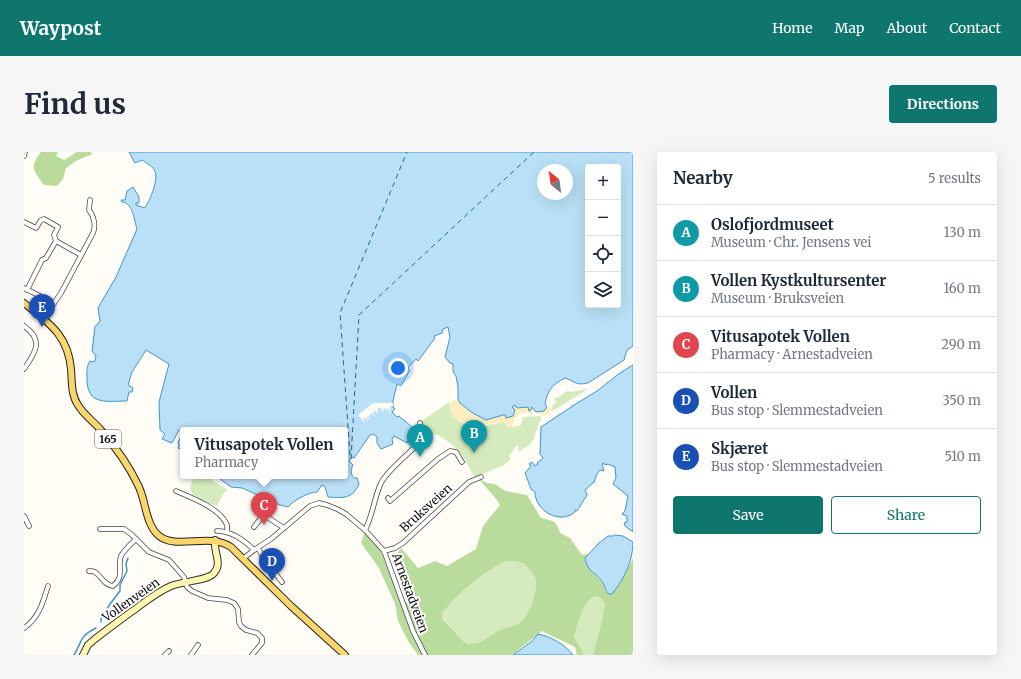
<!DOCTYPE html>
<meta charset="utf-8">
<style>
:root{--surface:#fff;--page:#f6f6f7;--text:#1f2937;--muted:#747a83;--line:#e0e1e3;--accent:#0f766e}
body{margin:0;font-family:Merriweather,serif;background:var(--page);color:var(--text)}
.controls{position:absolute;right:12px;top:12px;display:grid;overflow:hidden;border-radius:4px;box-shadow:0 4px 16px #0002}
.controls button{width:36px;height:36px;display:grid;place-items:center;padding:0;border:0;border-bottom:1px solid var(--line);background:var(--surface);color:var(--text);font:20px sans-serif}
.compass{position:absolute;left:513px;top:12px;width:36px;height:36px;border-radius:50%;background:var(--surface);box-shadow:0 4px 16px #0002;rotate:331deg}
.you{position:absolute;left:374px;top:216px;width:14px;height:14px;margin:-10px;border:3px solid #fff;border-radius:50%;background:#1a73e8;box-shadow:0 0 0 6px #1a73e833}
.badge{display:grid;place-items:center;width:26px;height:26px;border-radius:50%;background:var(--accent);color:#fff;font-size:13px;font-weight:700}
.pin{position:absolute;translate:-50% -33px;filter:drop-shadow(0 1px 2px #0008)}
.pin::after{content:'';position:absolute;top:21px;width:14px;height:12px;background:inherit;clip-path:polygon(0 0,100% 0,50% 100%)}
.popup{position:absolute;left:156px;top:275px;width:168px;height:52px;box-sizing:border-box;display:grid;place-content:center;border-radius:4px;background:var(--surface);filter:drop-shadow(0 1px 3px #0005);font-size:13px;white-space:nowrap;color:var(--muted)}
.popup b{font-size:15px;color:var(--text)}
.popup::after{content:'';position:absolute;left:50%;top:100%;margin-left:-8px;border:8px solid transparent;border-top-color:var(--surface)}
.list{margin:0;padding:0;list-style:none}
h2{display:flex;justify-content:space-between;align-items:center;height:52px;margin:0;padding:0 16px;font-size:17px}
h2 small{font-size:13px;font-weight:400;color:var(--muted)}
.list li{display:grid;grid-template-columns:26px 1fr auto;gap:12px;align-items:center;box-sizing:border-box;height:56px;padding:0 16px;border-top:1px solid var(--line)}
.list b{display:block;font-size:15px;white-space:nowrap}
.list p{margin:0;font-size:13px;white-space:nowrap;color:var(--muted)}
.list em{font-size:13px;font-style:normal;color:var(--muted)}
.actions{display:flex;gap:8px;padding:12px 16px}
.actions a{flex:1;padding:9px 0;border:1px solid var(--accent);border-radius:4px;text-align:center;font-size:14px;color:var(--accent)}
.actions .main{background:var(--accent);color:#fff}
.icon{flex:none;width:22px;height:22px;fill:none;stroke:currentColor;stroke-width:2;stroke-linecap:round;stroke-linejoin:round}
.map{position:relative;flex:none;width:609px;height:503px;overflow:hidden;border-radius:4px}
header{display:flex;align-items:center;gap:24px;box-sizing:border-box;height:56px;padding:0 20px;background:var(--accent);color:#fff}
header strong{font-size:19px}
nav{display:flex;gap:22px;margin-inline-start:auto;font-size:14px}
.intro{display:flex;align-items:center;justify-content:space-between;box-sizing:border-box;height:96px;padding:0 24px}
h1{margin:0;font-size:28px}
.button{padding:10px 18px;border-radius:4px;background:var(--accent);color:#fff;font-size:14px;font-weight:700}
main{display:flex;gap:24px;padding:0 24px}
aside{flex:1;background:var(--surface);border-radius:4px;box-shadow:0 4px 16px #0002}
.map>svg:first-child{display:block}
.green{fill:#d5ebbd}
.forest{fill:#b9dc9c;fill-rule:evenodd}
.sand{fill:#fbeec1}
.water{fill:#b9e0f7;stroke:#3f96cf;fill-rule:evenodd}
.pier{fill:#fffdf5}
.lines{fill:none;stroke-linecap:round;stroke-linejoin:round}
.stream{stroke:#3f96cf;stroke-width:1.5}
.ferry{stroke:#1768a6;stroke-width:1;stroke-dasharray:5 4;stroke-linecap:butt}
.minor-casing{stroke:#444;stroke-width:5.5}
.secondary-casing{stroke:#333;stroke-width:8}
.primary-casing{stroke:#222;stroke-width:8}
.minor{stroke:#fff;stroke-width:4}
.secondary{stroke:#fff6b0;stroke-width:6}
.primary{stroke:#f9d66b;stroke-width:6}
.labels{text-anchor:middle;stroke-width:4;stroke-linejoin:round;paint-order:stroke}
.shield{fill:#fff;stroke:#585858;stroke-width:1}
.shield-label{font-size:11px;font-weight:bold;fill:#111}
.street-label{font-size:12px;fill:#111;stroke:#fff}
</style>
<header>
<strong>Waypost</strong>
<nav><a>Home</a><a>Map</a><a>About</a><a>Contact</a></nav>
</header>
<div class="intro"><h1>Find us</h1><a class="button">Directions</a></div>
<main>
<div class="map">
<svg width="609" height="503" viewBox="0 0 609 503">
<rect width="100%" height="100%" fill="#fffdf5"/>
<!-- green -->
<g class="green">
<polygon points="564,237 530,258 527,259 529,253 532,250 532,249 530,248 531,246 535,245 543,239 547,240"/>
<path d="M425,250C426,254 427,260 428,262C438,279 465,273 480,270C485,277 489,275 497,273L499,265L516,264L518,266C513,273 512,282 508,290C505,294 499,297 495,300L494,293L491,295L488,300L485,304L487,307L480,313L454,324H450C445,316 441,306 435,299C431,295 415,281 409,282C406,282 403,285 400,286L395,271Z"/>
<polygon points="170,324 182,324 200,336 204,337 200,341 193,354 181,350 168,342 166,336"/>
<path d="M482,409H491L501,412L512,427V435L508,453L499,468L492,473L475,478L457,490L444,492L439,489L419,466L418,461C437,439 456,422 482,409Z"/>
<path d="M571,444L577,446L581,452L578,468L569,503H560C558,496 553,491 550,484C555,470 558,451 571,444Z"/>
</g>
<!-- forest -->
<g class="forest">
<path d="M17,0H34L32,4L40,8L53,0H67L68,2L52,9L42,16L39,27L33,34L20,33C10,19 5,15 17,0Z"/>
<path d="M454,326L463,331L471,332L481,339L503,343L517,366C530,369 532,368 536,381L546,386L558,403L565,402L561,406C563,422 579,423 582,440L597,430L609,406V503H569L578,468L581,452L577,446L571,444C558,451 555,470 550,484C553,491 558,496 560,503H553L551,495L518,479L488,503H394L384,489L374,469L371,452L355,416L337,391L341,380L355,395L378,454L385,447L381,420L373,402L377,396L394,416L411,409L423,414L452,397L459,374L476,353L473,348ZM482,409H491L501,412L512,427V435L508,453L499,468L492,473L475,478L457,490L444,492L439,489L419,467L418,461C437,439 456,422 482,409Z"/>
</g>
<!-- sand -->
<path class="sand" d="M434,247C440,259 453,263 465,267L479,263H490L488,255L491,253L495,255H504L507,258L508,255L522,257L523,255L526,256L527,258C525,263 520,264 516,263L515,261L509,260L507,263L505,260C495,261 490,265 488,275C484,277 482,273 479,270C462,273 446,275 429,266L425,250Z"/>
<!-- water -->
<g class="water">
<path d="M105,0H609V194L603,198L600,208L564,231C551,234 551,229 541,226C528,233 524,237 521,252L523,255L520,259L512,260L508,255L507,258L505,259L504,255L493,256L491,253L488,255L491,258L489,264L482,266L481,263H479L462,268L447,260L436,251L434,247V235L432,224L429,219V212L426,211L421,205L426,185L424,175L419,177L418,181L410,184L411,186L394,209L392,207L384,216L386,218L377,234L373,232L369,249V255L371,257L368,260L373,265L375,264L388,275L389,279L383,291L370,284L368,287L369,292L357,297L353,291V285L349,282L346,283L330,306L328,305L325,309L329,313C327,317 326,322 330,326H333L335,332C328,347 320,346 304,345L301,335L298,333L293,340C284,340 269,349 264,355L256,353L218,336L207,335L192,324H321V278H159V295L158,298L154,296L155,293L154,291L159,279L155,278L148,291L138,287L141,282L136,278L135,250L145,212L122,198L108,220L104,233L109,236L108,240H105L103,249C83,249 63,254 63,227C63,220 62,215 66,209L68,210L71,209L72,204L68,199L71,175L76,169L74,156L92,125L113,77C110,68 109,51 98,50L97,48H101L103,39L109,35L115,45V51H112V53L121,56C126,47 137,25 129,16C126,13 121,10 118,8L111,11ZM564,15H594V153H564ZM519,18H543V42H519Z"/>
<path d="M609,213V380L601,374L600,371L603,370V364L598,362L601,359L604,344L589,332L592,326L591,315L584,312L581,313L580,311L578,312L580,319L576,318L573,322L570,330L561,338L563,343L553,359L551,358V360C536,373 511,359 511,340L507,337L501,321L507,314L505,312L508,310L511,314L514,312L513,311L519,306L516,302L517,275L550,253L573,239L596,221Z"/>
<path d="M591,383L599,384L609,390C609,409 600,427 588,442H585C581,439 582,435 579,431C573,420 563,421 561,406L574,392L584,384H589Z"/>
<path d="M514,482C526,484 542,493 549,503H489L507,490Z"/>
</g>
<!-- pier -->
<polygon class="pier" points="349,251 369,251 369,254 367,254 366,256 366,262 364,256 363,257 363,262 362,256 360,257 360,262 359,256 358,257 357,262 357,256 354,256 354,262 351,258 350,259 353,264 350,260 348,260 351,265 347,261 346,263 349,267 346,263 344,264 347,269 342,264 344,270 341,266 339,266 342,272 334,263"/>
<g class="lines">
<!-- stream -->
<g class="stream">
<polyline points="77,470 77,467 86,452 96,439 96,433 103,419 102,412 104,406"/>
<path d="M50,503C59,489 54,485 72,476"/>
</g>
<!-- ferry -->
<g class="ferry">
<polyline points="326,303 316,161 383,0"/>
<polyline points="327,307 335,163 510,0"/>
</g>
<defs>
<g id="minor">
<polyline points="0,4 1,0"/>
<polyline points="0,70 12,76 17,68 20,67 34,75 30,83 32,89 57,103"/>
<polyline points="0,136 30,151"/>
<polyline points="3,138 18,108 22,106 32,89"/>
<path d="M19,167L37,141L69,81C72,74 70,64 65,58L66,48"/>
<path d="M0,174C20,188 12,200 0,217"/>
<path d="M152,339C166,345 195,356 202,371C204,373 203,377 203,380"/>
<polyline points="364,346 366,349 414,307 426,299 432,300 438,310"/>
<polyline points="0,364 5,374"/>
<polyline points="230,375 237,366 243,365 260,376"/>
<polyline points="76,377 100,377 107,382 125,400 145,408 160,425 163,435 168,439 184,446 203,448 210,451 214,457 215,470 217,474 222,478 233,481 238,486 238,491 228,503"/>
<path d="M341,378C349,363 350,346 357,331C363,319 383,303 393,293C398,285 398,280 396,271"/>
<path d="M193,379C208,379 220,388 230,398"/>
<polyline points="234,396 240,407 258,430"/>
<polyline points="360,399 371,396 379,391 445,330 457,325"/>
<polyline points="220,406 230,398 247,387 286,354 295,351 303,353 313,357 322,362 341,378 360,399 389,479 401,503"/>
<path d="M65,419C67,419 69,419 71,420C78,425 80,433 89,434C101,425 93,415 97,404C100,398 107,392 112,387"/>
<path d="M0,476C15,466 19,450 24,434"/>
<polyline points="141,503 145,499"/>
<polyline points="167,503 174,493"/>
</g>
<path id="secondary" d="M59,503L64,493L71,487C84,477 97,467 110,458C122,449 133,440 147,434C158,429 184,429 190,421C199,411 189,400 191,388"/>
<path id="primary" d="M0,151C25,171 44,183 47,217C48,229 47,243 54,253C59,262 69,269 76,277C90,293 105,314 114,333C122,348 121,371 134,383C152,399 184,380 207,395L267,454L321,503"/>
</defs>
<!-- minor casing -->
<use href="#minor" class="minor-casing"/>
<!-- secondary casing -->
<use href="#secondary" class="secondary-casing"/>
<!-- primary casing -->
<use href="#primary" class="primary-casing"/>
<!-- minor -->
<use href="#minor" class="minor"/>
<!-- secondary -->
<use href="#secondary" class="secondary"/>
<!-- primary -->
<use href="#primary" class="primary"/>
</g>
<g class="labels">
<!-- shield labels -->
<rect class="shield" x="71" y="278" width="26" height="18" rx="3"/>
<g class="shield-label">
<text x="84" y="291">165</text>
</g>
<!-- street labels -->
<g class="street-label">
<text transform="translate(402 356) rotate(-42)" y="4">Bruksveien</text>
<text transform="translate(386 441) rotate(70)" y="4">Arnestadveien</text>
<text transform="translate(107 448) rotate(-35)" y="4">Vollenveien</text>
</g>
</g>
</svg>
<div class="controls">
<button>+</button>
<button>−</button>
<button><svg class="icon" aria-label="locate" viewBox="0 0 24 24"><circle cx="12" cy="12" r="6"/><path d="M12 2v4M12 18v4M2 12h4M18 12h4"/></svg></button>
<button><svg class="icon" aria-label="layers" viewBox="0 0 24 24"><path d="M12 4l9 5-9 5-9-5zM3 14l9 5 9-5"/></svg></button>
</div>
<svg class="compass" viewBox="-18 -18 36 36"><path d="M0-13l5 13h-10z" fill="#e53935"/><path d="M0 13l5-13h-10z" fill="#747a83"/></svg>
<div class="you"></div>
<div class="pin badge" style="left:396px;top:305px;background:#0f9aa8">A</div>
<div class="pin badge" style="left:450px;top:301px;background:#0f9aa8">B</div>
<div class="pin badge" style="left:240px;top:373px;background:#e0444e">C</div>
<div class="popup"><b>Vitusapotek Vollen</b>Pharmacy</div>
<div class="pin badge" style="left:248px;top:429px;background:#1a4fb4">D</div>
<div class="pin badge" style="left:18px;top:175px;background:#1a4fb4">E</div>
</div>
<aside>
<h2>Nearby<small>5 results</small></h2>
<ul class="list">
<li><span class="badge" style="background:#0f9aa8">A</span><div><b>Oslofjordmuseet</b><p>Museum · Chr. Jensens vei</p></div><em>130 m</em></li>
<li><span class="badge" style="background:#0f9aa8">B</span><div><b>Vollen Kystkultursenter</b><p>Museum · Bruksveien</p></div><em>160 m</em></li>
<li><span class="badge" style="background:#e0444e">C</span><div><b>Vitusapotek Vollen</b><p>Pharmacy · Arnestadveien</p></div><em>290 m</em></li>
<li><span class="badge" style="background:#1a4fb4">D</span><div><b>Vollen</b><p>Bus stop · Slemmestadveien</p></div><em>350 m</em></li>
<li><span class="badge" style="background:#1a4fb4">E</span><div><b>Skjæret</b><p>Bus stop · Slemmestadveien</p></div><em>510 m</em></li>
</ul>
<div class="actions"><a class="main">Save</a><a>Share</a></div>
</aside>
</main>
